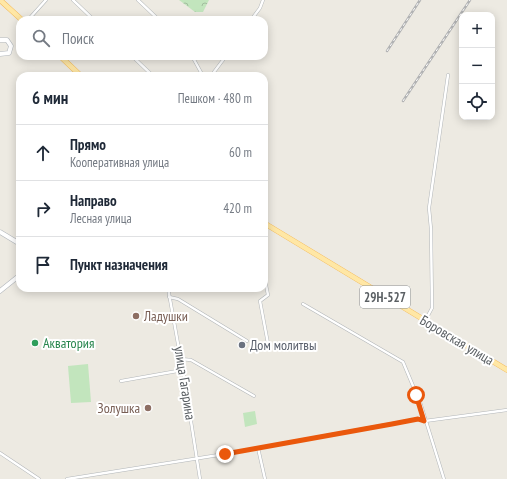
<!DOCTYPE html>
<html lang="ru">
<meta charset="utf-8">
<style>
:root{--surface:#fff;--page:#f6f6f7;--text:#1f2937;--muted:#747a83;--line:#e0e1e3}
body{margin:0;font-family:"PT Sans Narrow",sans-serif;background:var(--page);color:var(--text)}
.controls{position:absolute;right:12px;top:12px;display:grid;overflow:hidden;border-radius:8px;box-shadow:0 2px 10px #0003}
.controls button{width:36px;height:36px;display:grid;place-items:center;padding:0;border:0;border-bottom:1px solid var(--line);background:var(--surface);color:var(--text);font:20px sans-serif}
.stop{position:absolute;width:12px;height:12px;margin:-9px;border:3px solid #ea580c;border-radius:50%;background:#fff}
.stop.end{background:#ea580c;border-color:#fff;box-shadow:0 1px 4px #0008}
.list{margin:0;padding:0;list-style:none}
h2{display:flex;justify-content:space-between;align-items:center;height:52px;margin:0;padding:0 16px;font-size:17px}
h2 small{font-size:13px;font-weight:400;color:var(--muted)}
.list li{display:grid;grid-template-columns:26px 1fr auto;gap:12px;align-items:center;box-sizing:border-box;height:56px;padding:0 16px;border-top:1px solid var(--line)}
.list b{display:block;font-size:15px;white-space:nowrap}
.list p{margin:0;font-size:13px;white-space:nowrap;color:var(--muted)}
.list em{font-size:13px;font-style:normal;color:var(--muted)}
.icon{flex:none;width:22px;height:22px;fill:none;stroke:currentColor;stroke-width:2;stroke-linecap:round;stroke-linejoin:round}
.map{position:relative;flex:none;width:507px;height:479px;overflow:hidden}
.search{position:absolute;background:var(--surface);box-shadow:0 2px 10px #0003;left:16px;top:16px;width:252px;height:44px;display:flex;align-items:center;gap:10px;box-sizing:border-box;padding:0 14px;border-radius:12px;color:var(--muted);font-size:15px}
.panel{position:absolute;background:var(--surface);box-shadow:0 2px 10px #0003;left:16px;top:72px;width:252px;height:220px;border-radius:12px}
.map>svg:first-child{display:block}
.forest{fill:url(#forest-crowns)}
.pitch{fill:#c2e5bd}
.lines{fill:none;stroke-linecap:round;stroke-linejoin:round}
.street-casing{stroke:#b2b6b9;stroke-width:3.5}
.secondary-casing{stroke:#b3b8bd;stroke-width:5}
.primary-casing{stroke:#f3b755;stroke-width:5.5}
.street{stroke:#fff;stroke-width:2.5}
.secondary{stroke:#fff;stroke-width:4}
.primary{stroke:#ffe7a5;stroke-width:4.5}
.rail-casing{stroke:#b1b2b3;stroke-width:2.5}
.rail{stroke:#fff;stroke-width:1;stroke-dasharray:3;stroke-linecap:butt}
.route{stroke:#ea580c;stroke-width:5}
.education-dot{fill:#8d6e63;stroke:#fff;stroke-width:1.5}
.leisure-dot{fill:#2e9e5b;stroke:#fff;stroke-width:1.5}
.worship-dot{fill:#6b7280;stroke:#fff;stroke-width:1.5}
.labels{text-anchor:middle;stroke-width:4;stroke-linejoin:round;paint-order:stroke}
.shield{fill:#fff;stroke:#8c8f92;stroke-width:1}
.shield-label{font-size:13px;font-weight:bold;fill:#5a5f63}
.education-label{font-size:14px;fill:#785e54;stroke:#fff;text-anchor:start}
.street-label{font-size:14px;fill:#5a5f63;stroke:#fff}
.leisure-label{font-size:14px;fill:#27864d;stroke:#fff;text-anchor:start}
.worship-label{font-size:14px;fill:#5b616d;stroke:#fff;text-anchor:start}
</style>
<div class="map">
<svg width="507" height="479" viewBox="0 0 507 479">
<defs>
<pattern id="forest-crowns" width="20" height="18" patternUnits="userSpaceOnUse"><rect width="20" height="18" fill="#c2e5bd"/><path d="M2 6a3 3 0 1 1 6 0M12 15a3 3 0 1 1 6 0" fill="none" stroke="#a1bd9d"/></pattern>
</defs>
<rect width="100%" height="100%" fill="#edeae2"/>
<!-- forest -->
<polygon class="forest" points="179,0 209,0 203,12 195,12"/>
<!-- pitch -->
<g class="pitch">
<polygon points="88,364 91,402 71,403 68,366"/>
<polygon points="255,411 257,424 245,427 243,413"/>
</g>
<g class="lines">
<defs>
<g id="street">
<polyline points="73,0 94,20"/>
<polyline points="138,0 159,20"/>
<polyline points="28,20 46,0"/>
<polyline points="251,20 260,8 263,0"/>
<polyline points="132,56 152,75"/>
<polyline points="192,56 203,76"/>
<polyline points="211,76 226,56"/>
<polyline points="264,275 268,295 260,301 269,349"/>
<polyline points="168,288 185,383 200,479"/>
<polyline points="169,297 178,299 247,341"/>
<polyline points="303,304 403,362 421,405 444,479"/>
<polyline points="425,321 432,308 431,229 429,208 448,75"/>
<polyline points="181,359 191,360 254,396"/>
<polyline points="121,381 183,370"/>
<polyline points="258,448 265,479"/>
<polyline points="0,453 39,479"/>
<polyline points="67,479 225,454 418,419 425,421 507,410"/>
</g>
<g id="secondary">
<polyline points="0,40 7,40 11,46 9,53 0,54"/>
<polyline points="0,232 20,244"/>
<polyline points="0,291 20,275"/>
</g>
<g id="primary">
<polyline points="0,0 22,20"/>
<polyline points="60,56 81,76"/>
<polyline points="264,223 507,370"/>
</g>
</defs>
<!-- street casing -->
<use href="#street" class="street-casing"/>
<!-- secondary casing -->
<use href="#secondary" class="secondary-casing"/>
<!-- primary casing -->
<use href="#primary" class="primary-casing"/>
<!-- street -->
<use href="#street" class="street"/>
<!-- secondary -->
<use href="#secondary" class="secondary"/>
<!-- primary -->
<use href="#primary" class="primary"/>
<defs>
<g id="rail">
<polyline points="387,51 420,0"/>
<polyline points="403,101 470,0"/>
</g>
</defs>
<!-- rail casing -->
<use href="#rail" class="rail-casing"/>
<!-- rail -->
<use href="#rail" class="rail"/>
</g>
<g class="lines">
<!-- route -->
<polyline class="route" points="225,454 392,424 418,419 424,421 416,395"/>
</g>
<!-- markers -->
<g class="education-dot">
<circle cx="136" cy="316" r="4"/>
<circle cx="148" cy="408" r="4"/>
</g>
<circle class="leisure-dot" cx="35" cy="343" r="4"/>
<circle class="worship-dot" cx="242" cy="345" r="4"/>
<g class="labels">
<!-- shield labels -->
<rect class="shield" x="360" y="286" width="50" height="22" rx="3"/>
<g class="shield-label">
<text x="385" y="302">29Н-527</text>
</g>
<!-- education labels -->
<g class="education-label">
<text x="144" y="321">Ладушки</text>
<text x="140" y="413" text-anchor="end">Золушка</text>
</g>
<!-- street labels -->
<g class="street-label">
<text transform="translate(457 340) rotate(31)" y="5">Боровская улица</text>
<text transform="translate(185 383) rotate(81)" y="5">улица Гагарина</text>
</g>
<!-- leisure labels -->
<g class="leisure-label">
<text x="43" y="348">Акватория</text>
</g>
<!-- worship labels -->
<g class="worship-label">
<text x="250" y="350">Дом молитвы</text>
</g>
</g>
</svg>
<div class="controls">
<button>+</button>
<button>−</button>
<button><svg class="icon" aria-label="locate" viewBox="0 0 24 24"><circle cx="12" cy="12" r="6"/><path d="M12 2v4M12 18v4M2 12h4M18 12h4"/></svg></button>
</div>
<div class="stop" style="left:416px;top:395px"></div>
<div class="stop end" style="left:225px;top:454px"></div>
<div class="search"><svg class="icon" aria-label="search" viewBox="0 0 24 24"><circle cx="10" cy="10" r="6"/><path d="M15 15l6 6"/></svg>Поиск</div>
<section class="panel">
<h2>6 мин<small>Пешком · 480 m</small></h2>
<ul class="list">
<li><svg class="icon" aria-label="ahead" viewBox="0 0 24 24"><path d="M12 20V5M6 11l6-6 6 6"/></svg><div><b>Прямо</b><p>Кооперативная улица</p></div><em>60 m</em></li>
<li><svg class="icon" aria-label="right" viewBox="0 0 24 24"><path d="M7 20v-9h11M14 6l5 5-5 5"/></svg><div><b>Направо</b><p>Лесная улица</p></div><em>420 m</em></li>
<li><svg class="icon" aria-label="arrive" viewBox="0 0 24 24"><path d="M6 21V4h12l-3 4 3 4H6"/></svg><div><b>Пункт назначения</b></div></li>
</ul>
</section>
</div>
